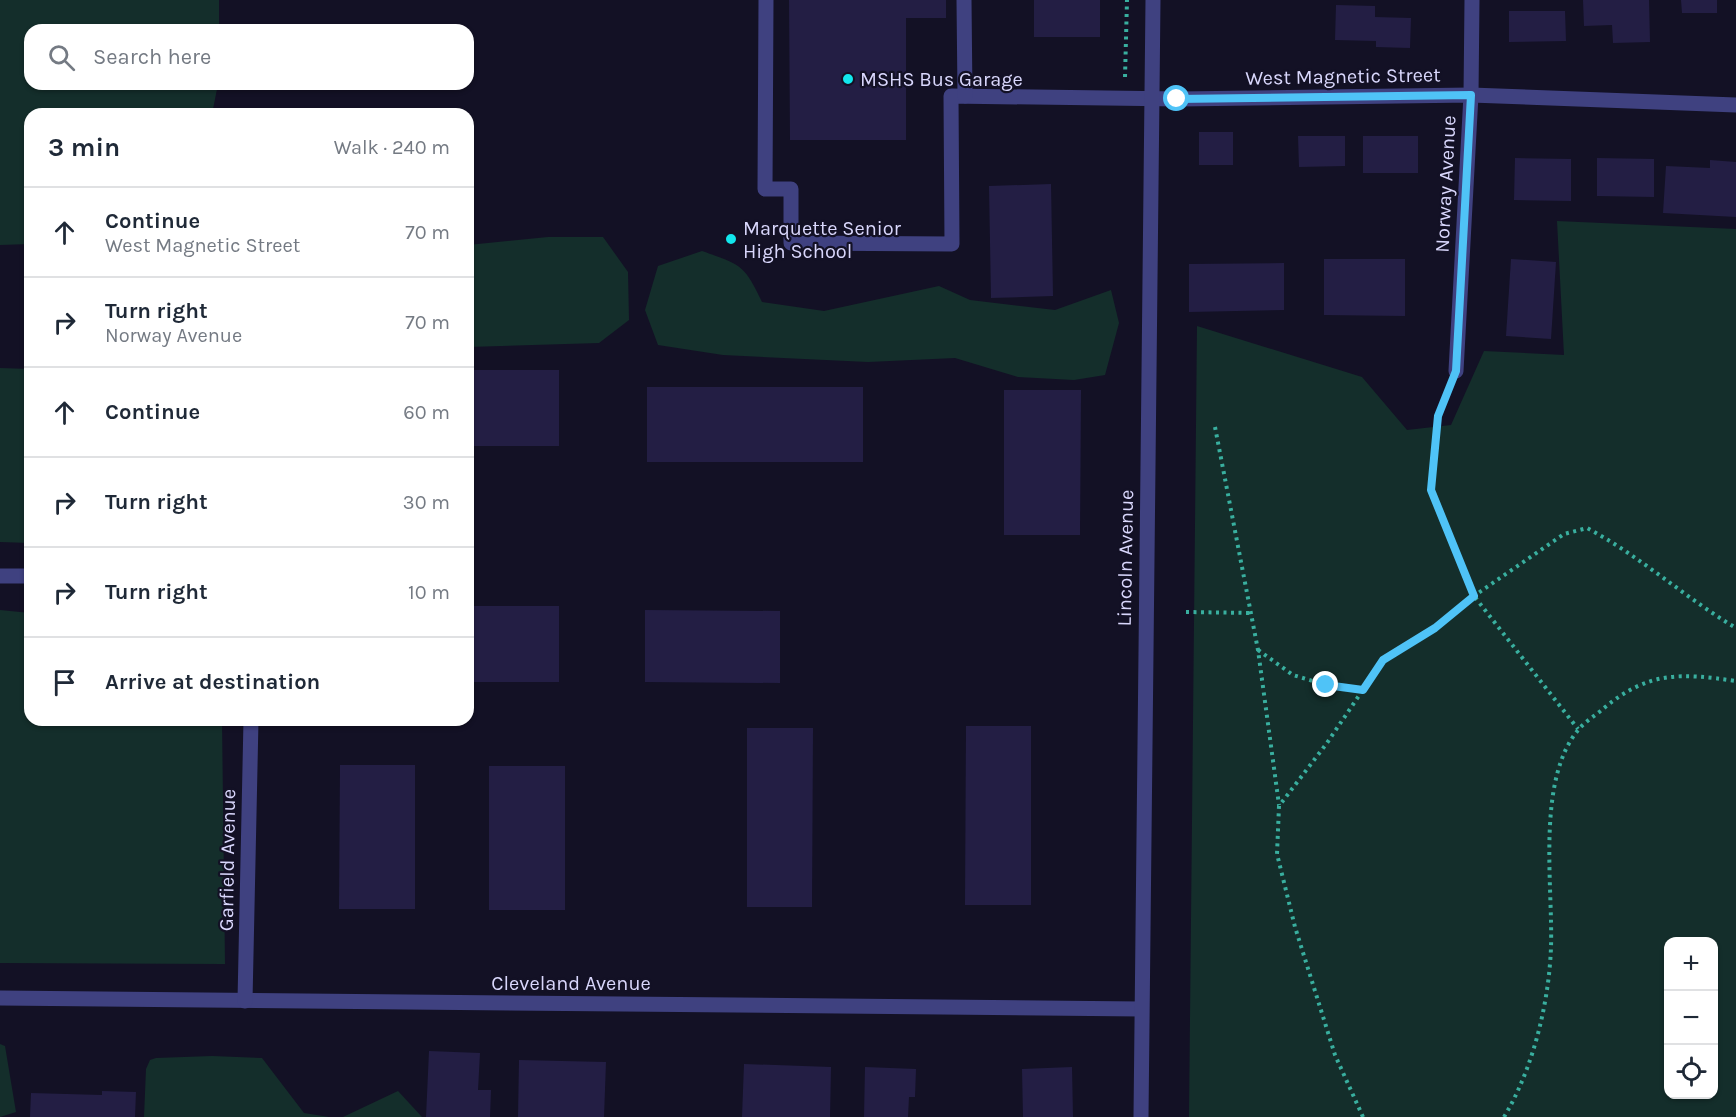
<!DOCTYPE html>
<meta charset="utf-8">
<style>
:root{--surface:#fff;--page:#f2f2f3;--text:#1f2937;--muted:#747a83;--line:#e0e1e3}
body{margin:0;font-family:Karla,sans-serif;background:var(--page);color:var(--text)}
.controls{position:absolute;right:18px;bottom:18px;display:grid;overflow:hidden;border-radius:12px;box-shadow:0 2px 4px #0004}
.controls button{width:54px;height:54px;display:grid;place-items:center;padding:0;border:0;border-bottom:2px solid var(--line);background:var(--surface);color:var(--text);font:30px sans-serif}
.stop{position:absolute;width:18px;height:18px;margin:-14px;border:4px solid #4fc3f7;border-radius:50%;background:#fff}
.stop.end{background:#4fc3f7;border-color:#fff;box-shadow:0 2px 6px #0008}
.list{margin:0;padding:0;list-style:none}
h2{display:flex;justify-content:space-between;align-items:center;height:78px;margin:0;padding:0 24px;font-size:26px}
h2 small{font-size:20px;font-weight:400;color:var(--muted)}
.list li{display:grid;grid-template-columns:39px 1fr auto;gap:18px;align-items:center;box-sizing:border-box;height:90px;padding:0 24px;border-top:2px solid var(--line)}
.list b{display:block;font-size:22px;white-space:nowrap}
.list p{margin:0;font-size:20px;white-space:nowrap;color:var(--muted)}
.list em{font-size:20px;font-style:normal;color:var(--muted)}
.icon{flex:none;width:33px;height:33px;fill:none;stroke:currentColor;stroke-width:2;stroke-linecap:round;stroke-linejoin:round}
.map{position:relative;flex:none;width:1736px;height:1117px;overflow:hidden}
.search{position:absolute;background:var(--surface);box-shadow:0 2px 4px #0004;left:24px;top:24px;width:450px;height:66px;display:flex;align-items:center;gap:15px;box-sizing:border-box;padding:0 21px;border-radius:18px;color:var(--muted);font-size:22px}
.panel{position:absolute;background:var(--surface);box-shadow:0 2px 4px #0004;left:24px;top:108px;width:450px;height:618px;border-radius:18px}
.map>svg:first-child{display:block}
.green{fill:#142e2b;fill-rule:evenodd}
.building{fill:#231e44}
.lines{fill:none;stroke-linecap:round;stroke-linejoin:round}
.path{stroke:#39af9f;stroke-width:4;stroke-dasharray:3 4.5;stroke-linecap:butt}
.minor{stroke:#3f4180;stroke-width:15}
.route{stroke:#4fc3f7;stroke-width:8}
.poi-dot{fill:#12e7ed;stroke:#131125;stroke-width:2}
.labels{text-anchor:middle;stroke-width:4.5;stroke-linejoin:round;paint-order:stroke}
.street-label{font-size:20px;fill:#d9d7fc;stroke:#131125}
.poi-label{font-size:20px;fill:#d9d7fc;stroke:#131125;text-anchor:start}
</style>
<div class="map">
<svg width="1736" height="1117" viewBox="0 0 1736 1117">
<rect width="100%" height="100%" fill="#131125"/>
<!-- green -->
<g class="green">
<polygon points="0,0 219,0 219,30 30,30 30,84 218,84 212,114 30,114 30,244 0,245"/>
<path d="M1557,221L1736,229V1117H1189L1197,326L1362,377L1407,430L1451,425L1484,351L1564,355ZM1668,942H1714V1094H1668Z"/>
<polygon points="548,237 603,237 628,272 629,320 599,343 468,347 468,245"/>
<path d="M702,251C741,265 744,264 762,302L824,311L939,286L970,300L1055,310L1111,290L1119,323L1105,375L1074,380L1018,377L955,358L868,362L723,355L658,345L645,310L658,266Z"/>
<polygon points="0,368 30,369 30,543 0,542"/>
<polygon points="0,610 30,613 30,720 222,720 225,964 0,963"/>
<polygon points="0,1044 5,1046 16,1112 0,1117"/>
<polygon points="212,1056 262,1058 304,1113 329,1117 144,1117 146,1069 150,1060 156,1058"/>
<polygon points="398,1091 422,1117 343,1117"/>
</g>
<!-- building -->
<g class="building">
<polygon points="789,0 946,0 946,18 906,18 906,140 790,140"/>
<rect x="1034" y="0" width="66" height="37"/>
<polygon points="1583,0 1649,0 1650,42 1613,43 1612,25 1584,26"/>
<polygon points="1681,0 1717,0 1717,13 1682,13"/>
<polygon points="1336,5 1375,6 1375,17 1411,18 1410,48 1376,47 1376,41 1335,40"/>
<polygon points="1509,11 1565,11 1566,41 1509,42"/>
<rect x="1199" y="132" width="34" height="33"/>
<polygon points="1298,136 1345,136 1345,166 1299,167"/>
<rect x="1363" y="136" width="55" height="37"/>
<polygon points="1515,158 1571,159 1571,201 1514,200"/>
<polygon points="1597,158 1654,159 1654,197 1597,196"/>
<polygon points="1710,160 1736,162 1736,217 1663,213 1666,166 1710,168"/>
<polygon points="1051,184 1053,296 991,298 989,186"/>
<polygon points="1324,259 1405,259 1405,316 1324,315"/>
<polygon points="1511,259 1556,262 1551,339 1506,336"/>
<polygon points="1284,263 1284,310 1189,312 1189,264"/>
<rect x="468" y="370" width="91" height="76"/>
<rect x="647" y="387" width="216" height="75"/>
<polygon points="1004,390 1081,390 1080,535 1004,535"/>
<rect x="468" y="606" width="91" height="76"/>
<polygon points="645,610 780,611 780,683 645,682"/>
<polygon points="966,726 1031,726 1031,905 965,905"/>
<polygon points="747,728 813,728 812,907 747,907"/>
<polygon points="340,765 415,765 415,909 339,909"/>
<rect x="489" y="766" width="76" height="144"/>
<polygon points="429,1051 480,1053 478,1090 491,1090 490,1117 426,1117"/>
<polygon points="519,1060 606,1062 604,1117 518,1117"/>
<polygon points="744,1064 831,1067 830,1117 742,1117"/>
<polygon points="865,1067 916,1069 915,1097 909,1097 908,1117 864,1117"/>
<polygon points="1072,1067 1073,1117 1023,1117 1022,1069"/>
<polygon points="102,1091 136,1092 135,1117 30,1117 31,1093 102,1095"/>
</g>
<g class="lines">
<!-- path -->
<g class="path">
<polyline points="1125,77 1127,0"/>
<polyline points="1448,391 1438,416 1431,490 1474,596 1578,729"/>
<polyline points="1215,427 1258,650 1279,805"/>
<polyline points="1186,612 1251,613"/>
<polyline points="1258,650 1293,675 1326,685 1363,690"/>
<path d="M1363,1117L1335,1055L1295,927L1277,854L1279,806L1327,743L1383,660L1435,628L1474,596L1564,534L1587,528C1640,556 1684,597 1736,628"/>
<path d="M1504,1117C1533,1069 1549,1003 1551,947C1553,885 1536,779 1579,729C1586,721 1596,715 1604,708C1649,671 1680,673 1736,681"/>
</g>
<!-- minor -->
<g class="minor">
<polyline points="766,0 765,189 791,189 791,243 952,244 951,96 1179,99 1471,95 1736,105"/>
<polyline points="964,0 965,96"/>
<polyline points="1456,371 1471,95 1472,0"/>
<polyline points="0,576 30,576"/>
<polyline points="0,998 1141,1009"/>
<polyline points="245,1001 251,720"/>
<polyline points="1141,1117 1153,0"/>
</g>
</g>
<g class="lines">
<!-- route -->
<polyline class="route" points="1177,99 1471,95 1456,371 1438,416 1431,490 1474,596 1435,628 1383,660 1363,690 1326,685"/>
</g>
<!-- markers -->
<g class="poi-dot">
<circle cx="848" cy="79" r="6"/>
<circle cx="731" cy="239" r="6"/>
</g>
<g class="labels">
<!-- street labels -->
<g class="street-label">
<text transform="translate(1343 76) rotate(-1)" y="7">West Magnetic Street</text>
<text transform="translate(1445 184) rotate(-87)" y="7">Norway Avenue</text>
<text transform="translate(1125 558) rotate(-89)" y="7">Lincoln Avenue</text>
<text transform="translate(227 860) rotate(-89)" y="7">Garfield Avenue</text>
<text x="571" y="990">Cleveland Avenue</text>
</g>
<!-- poi labels -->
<g class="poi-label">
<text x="860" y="86">MSHS Bus Garage</text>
<text x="743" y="235">Marquette Senior<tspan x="743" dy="23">High School</tspan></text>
</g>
</g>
</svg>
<div class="controls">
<button>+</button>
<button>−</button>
<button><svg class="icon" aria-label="locate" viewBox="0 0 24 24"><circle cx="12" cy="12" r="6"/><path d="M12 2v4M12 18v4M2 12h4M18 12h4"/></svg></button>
</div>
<div class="stop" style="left:1177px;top:99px"></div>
<div class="stop end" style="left:1326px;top:685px"></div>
<div class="search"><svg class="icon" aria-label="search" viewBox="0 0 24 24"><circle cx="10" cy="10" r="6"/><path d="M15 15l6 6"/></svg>Search here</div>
<section class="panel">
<h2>3 min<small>Walk · 240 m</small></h2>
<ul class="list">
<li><svg class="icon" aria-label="ahead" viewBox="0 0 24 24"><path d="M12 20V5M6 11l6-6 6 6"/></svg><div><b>Continue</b><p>West Magnetic Street</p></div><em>70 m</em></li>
<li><svg class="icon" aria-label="right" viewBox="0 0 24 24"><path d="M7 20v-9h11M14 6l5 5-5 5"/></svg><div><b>Turn right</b><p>Norway Avenue</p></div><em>70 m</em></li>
<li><svg class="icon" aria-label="ahead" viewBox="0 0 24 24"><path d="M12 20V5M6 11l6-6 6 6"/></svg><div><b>Continue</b></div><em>60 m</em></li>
<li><svg class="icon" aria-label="right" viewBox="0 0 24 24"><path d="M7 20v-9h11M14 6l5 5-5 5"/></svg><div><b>Turn right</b></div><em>30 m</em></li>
<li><svg class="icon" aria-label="right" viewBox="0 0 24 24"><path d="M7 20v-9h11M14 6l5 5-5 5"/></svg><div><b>Turn right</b></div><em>10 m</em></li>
<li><svg class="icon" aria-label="arrive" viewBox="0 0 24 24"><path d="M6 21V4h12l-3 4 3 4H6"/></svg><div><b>Arrive at destination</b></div></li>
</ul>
</section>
</div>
